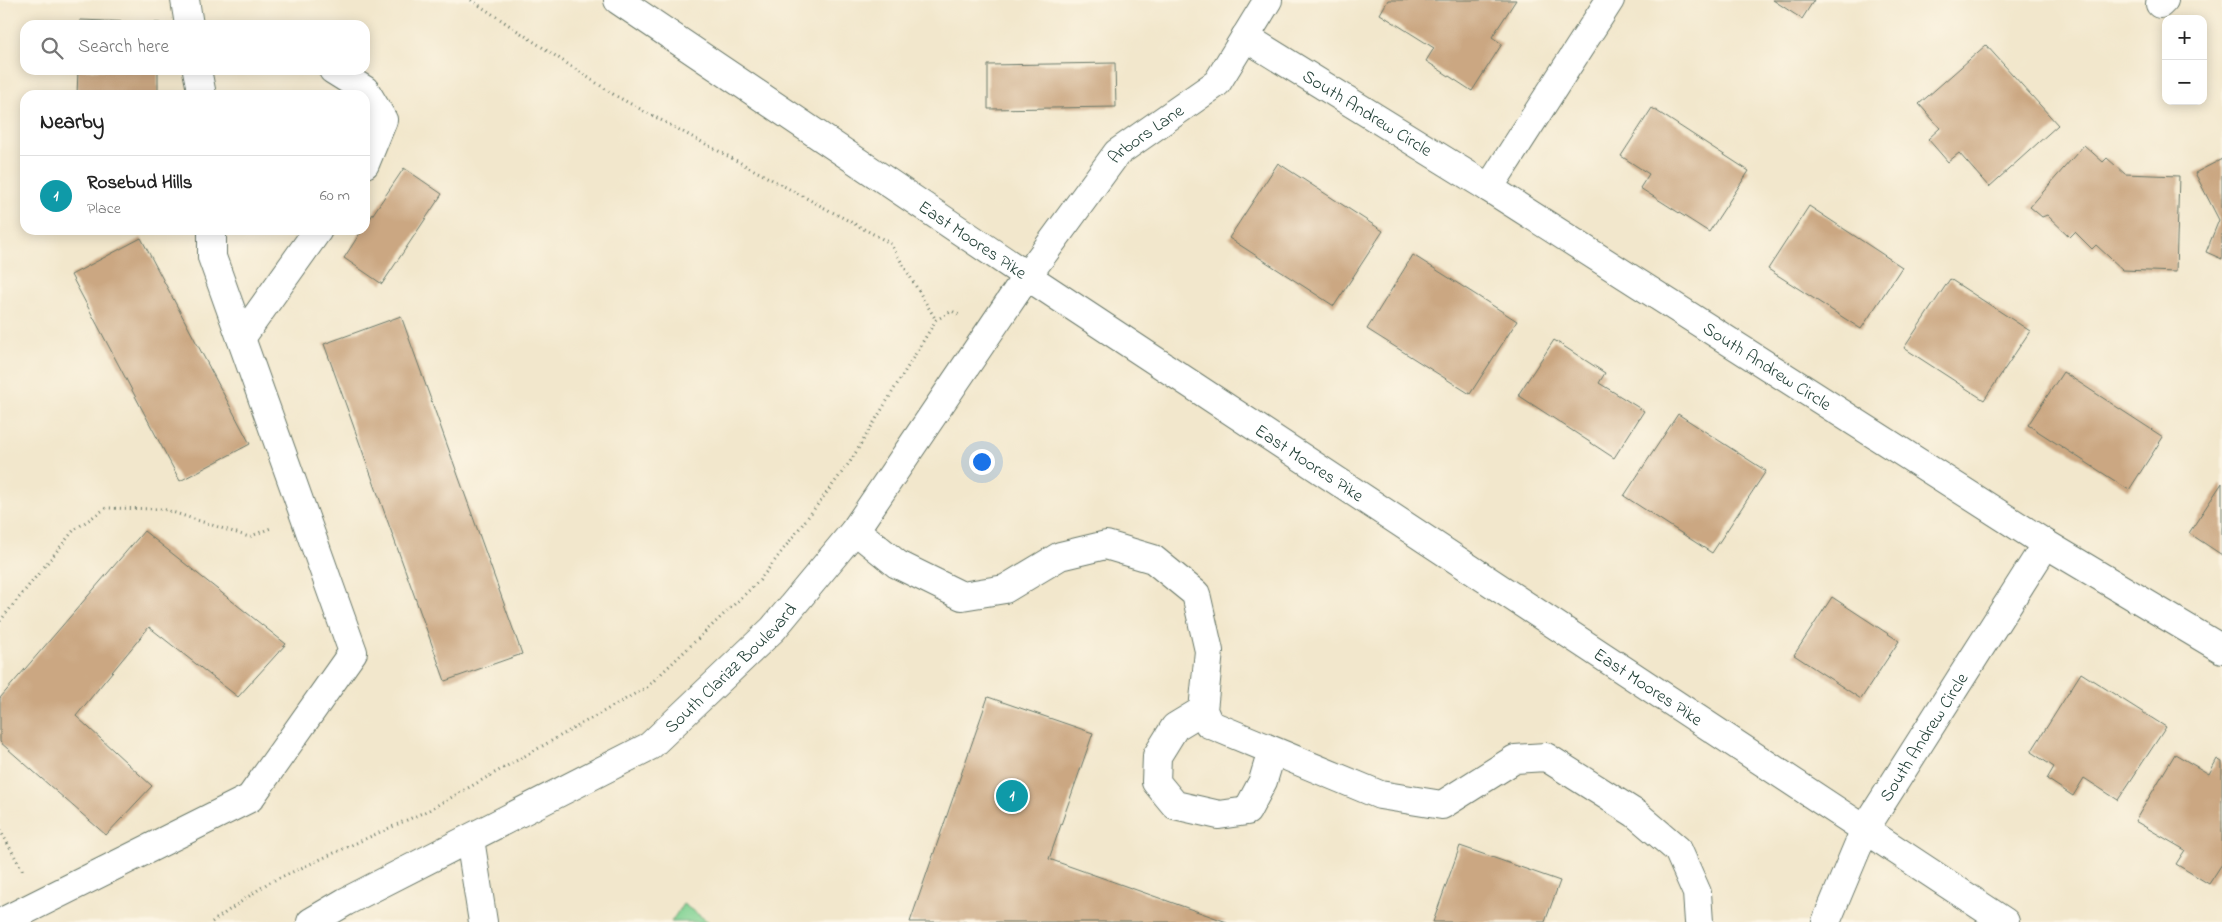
<!DOCTYPE html>
<meta charset="utf-8">
<style>
:root{--surface:#fff;--page:#f6f6f6;--text:#222;--muted:#767676;--line:#e0e0e0;--accent:#1f6fb2}
body{margin:0;font-family:"Indie Flower",sans-serif;background:var(--page);color:var(--text)}
.controls{position:absolute;right:15px;top:15px;display:grid;overflow:hidden;border-radius:10px;box-shadow:0 2px 12px #0003}
.controls button{width:45px;height:45px;display:grid;place-items:center;padding:0;border:0;border-bottom:1px solid var(--line);background:var(--surface);color:var(--text);font:25px sans-serif}
.you{position:absolute;left:981px;top:461px;width:18px;height:18px;margin:-12px;border:4px solid #fff;border-radius:50%;background:#1a73e8;box-shadow:0 0 0 8px #1a73e833}
.badge{display:grid;place-items:center;width:32px;height:32px;border-radius:50%;background:var(--accent);color:#fff;font-size:16px;font-weight:700}
.pin{position:absolute;translate:-50% -50%;border:2px solid #fff;box-shadow:0 1px 5px #0006}
.list{margin:0;padding:0;list-style:none}
h2{display:flex;justify-content:space-between;align-items:center;height:65px;margin:0;padding:0 20px;font-size:21px}
h2 small{font-size:16px;font-weight:400;color:var(--muted)}
.list li{display:grid;grid-template-columns:32px 1fr auto;gap:15px;align-items:center;box-sizing:border-box;height:80px;padding:0 20px;border-top:1px solid var(--line)}
.list b{display:block;font-size:19px;white-space:nowrap}
.list p{margin:0;font-size:16px;white-space:nowrap;color:var(--muted)}
.list em{font-size:16px;font-style:normal;color:var(--muted)}
.icon{flex:none;width:28px;height:28px;fill:none;stroke:currentColor;stroke-width:2;stroke-linecap:round;stroke-linejoin:round}
.map{position:relative;flex:none;width:2222px;height:922px;overflow:hidden}
.search{position:absolute;background:var(--surface);box-shadow:0 2px 12px #0003;left:20px;top:20px;width:350px;height:55px;display:flex;align-items:center;gap:12px;box-sizing:border-box;padding:0 18px;border-radius:15px;color:var(--muted);font-size:19px}
.panel{position:absolute;background:var(--surface);box-shadow:0 2px 12px #0003;left:20px;top:90px;width:350px;height:145px;border-radius:15px}
.map>svg:first-child{display:block}
.green{fill:#80d293;stroke:#508864}
.building{fill:#cba782}
.lines{fill:none;stroke-linecap:round;stroke-linejoin:round}
.minor-casing{stroke:#697869;stroke-width:30}
.major-casing{stroke:#697869;stroke-width:30}
.path{stroke:#697869;stroke-width:3;stroke-dasharray:1 4;stroke-linecap:butt}
.minor{stroke:#fff;stroke-width:28}
.major{stroke:#fff;stroke-width:28}
.labels{text-anchor:middle;stroke-width:4.5;stroke-linejoin:round;paint-order:stroke}
.street-label{font-size:18px;fill:#1f3d34;stroke:#fcf5e5}
</style>
<div class="map">
<svg width="2222" height="922" viewBox="0 0 2222 922">
<rect width="100%" height="100%" fill="#fcf5e5"/>
<filter id="ink" filterUnits="userSpaceOnUse"><feTurbulence type="fractalNoise" baseFrequency=".02" numOctaves="2"/><feDisplacementMap in="SourceGraphic" scale="10" xChannelSelector="R" yChannelSelector="G"/><feConvolveMatrix kernelMatrix="1 2 1 2 8 2 1 2 1" color-interpolation-filters="sRGB"/></filter>
<filter id="wash" filterUnits="userSpaceOnUse"><feTurbulence type="fractalNoise" baseFrequency=".0096" numOctaves="4" result="noise"/><feDisplacementMap in="SourceGraphic" scale="20" xChannelSelector="R" yChannelSelector="G"/><feGaussianBlur stdDeviation="1.12" result="paint"/><feColorMatrix in="noise" values="0 0 0 0 0 0 0 0 0 0 0 0 0 0 0 0 0 1.4 0 .05"/><feComposite in="paint" operator="in"/></filter>
<g filter="url(#wash)">
<rect width="100%" height="100%" fill="#f2e7cc"/>
<!-- green -->
<polygon class="green" points="683,904 709,922 671,922"/>
<g id="blocks">
<!-- building -->
<g class="building">
<polygon points="1388,0 1516,0 1492,37 1502,44 1472,91 1426,61 1434,48 1380,14"/>
<polygon points="1773,0 1814,0 1802,19"/>
<polygon points="80,20 160,23 160,25 79,25"/>
<polygon points="1986,45 2058,125 1989,187 1959,153 1948,162 1928,139 1940,128 1919,104"/>
<polygon points="1115,63 1116,107 988,109 988,65"/>
<polygon points="78,70 158,70 158,95 77,95"/>
<polygon points="1652,108 1749,171 1709,232 1640,188 1649,174 1621,156"/>
<polygon points="2084,145 2103,162 2107,158 2125,174 2179,176 2176,272 2123,270 2096,245 2092,249 2075,232 2070,237 2047,215 2042,217 2030,207"/>
<polygon points="2222,159 2222,259 2206,252 2219,220 2195,173"/>
<polygon points="1278,163 1383,231 1334,306 1229,238"/>
<polygon points="404,168 442,194 382,284 344,258 362,230 365,230 365,226"/>
<polygon points="1809,206 1902,267 1861,329 1768,269"/>
<polygon points="141,238 250,444 180,481 71,275"/>
<polygon points="1413,255 1517,321 1470,394 1367,329"/>
<polygon points="1950,279 2030,331 1984,400 1904,348"/>
<polygon points="401,316 522,654 445,681 324,344"/>
<polygon points="1554,340 1605,373 1599,383 1644,411 1614,458 1518,395"/>
<polygon points="2063,372 2163,437 2129,490 2028,425"/>
<polygon points="1678,414 1766,471 1712,553 1624,496"/>
<polygon points="2222,483 2222,555 2189,533"/>
<polygon points="144,531 286,644 238,697 149,627 76,716 152,786 106,835 0,742 0,698"/>
<polygon points="1832,597 1899,641 1861,699 1794,655"/>
<polygon points="2081,673 2166,727 2118,800 2084,778 2073,796 2047,779 2054,767 2031,752"/>
<polygon points="988,697 1093,733 1049,859 1227,922 910,922"/>
<polygon points="2175,754 2209,774 2217,759 2222,762 2222,864 2209,884 2176,864 2185,850 2135,821"/>
<polygon points="1460,846 1560,881 1545,922 1433,922"/>
</g>
</g>
</g>
<g filter="url(#ink)">
<use href="#blocks" fill-opacity="0" stroke="#697869" stroke-width="1"/>
<g class="lines">
<defs>
<g id="minor">
<polyline points="185,0 189,25"/>
<path id="s1" d="M1610,0L1489,188L2046,544L2222,649"/>
<polyline points="2160,4 2164,0"/>
<path id="s2" d="M1245,37L1489,188"/>
<polyline points="197,70 202,95"/>
<polyline points="333,70 365,90 383,120 365,164"/>
<polyline points="241,338 318,230"/>
<polyline points="855,530 897,564 962,596 1005,589 1060,556 1106,545 1153,559 1196,594 1209,651 1203,710 1209,724 1380,795 1442,805 1515,759 1546,757 1636,814 1678,850 1697,893 1699,922"/>
<polyline points="1203,710 1175,727 1157,756 1156,782 1175,805 1219,815 1247,811 1263,781 1272,751"/>
<polyline points="470,839 483,922"/>
<polyline points="2,922 250,798 353,652 212,257 212,230"/>
<path id="s3" d="M311,922L345,902L650,746L773,629L855,530L1027,276L1117,153L1217,83L1268,0"/>
<path id="s4" d="M1826,922L1865,829L2046,544"/>
</g>
<g id="major">
<path id="s5" d="M618,0L1027,276L2005,922"/>
</g>
</defs>
<!-- minor casing -->
<use href="#minor" class="minor-casing"/>
<!-- major casing -->
<use href="#major" class="major-casing"/>
<!-- path -->
<g class="path">
<polyline points="471,0 616,96 890,243 936,320"/>
<polyline points="0,621 74,530 106,508 163,509 249,537 273,527"/>
<polyline points="0,830 24,873"/>
<polyline points="212,922 268,883 429,810 647,687 760,580 850,462 936,320 952,311 959,315"/>
</g>
<!-- minor -->
<use href="#minor" class="minor"/>
<!-- major -->
<use href="#major" class="major"/>
</g>
</g>
<g class="labels">
<!-- street labels -->
<g class="street-label">
<text dy="6" stroke="none"><textPath href="#s2" startOffset="144">South Andrew Circle</textPath></text>
<text dy="6" stroke="none"><textPath href="#s3" startOffset="1174">Arbors Lane</textPath></text>
<text dy="6" stroke="none"><textPath href="#s5" startOffset="428">East Moores Pike</textPath></text>
<text dy="6" stroke="none"><textPath href="#s1" startOffset="554">South Andrew Circle</textPath></text>
<text dy="6" stroke="none"><textPath href="#s5" startOffset="832">East Moores Pike</textPath></text>
<text dy="6" stroke="none"><textPath href="#s3" startOffset="494">South Clarizz Boulevard</textPath></text>
<text dy="6" stroke="none"><textPath href="#s5" startOffset="1238">East Moores Pike</textPath></text>
<text dy="6" stroke="none"><textPath href="#s4" startOffset="210">South Andrew Circle</textPath></text>
</g>
</g>
</svg>
<div class="controls">
<button>+</button>
<button>−</button>
</div>
<div class="you"></div>
<div class="pin badge" style="left:1012px;top:796px;background:#0f9aa8">1</div>
<div class="search"><svg class="icon" aria-label="search" viewBox="0 0 24 24"><circle cx="10" cy="10" r="6"/><path d="M15 15l6 6"/></svg>Search here</div>
<section class="panel">
<h2>Nearby<small></small></h2>
<ul class="list">
<li><span class="badge" style="background:#0f9aa8">1</span><div><b>Rosebud Hills</b><p>Place</p></div><em>60 m</em></li>
</ul>
</section>
</div>
